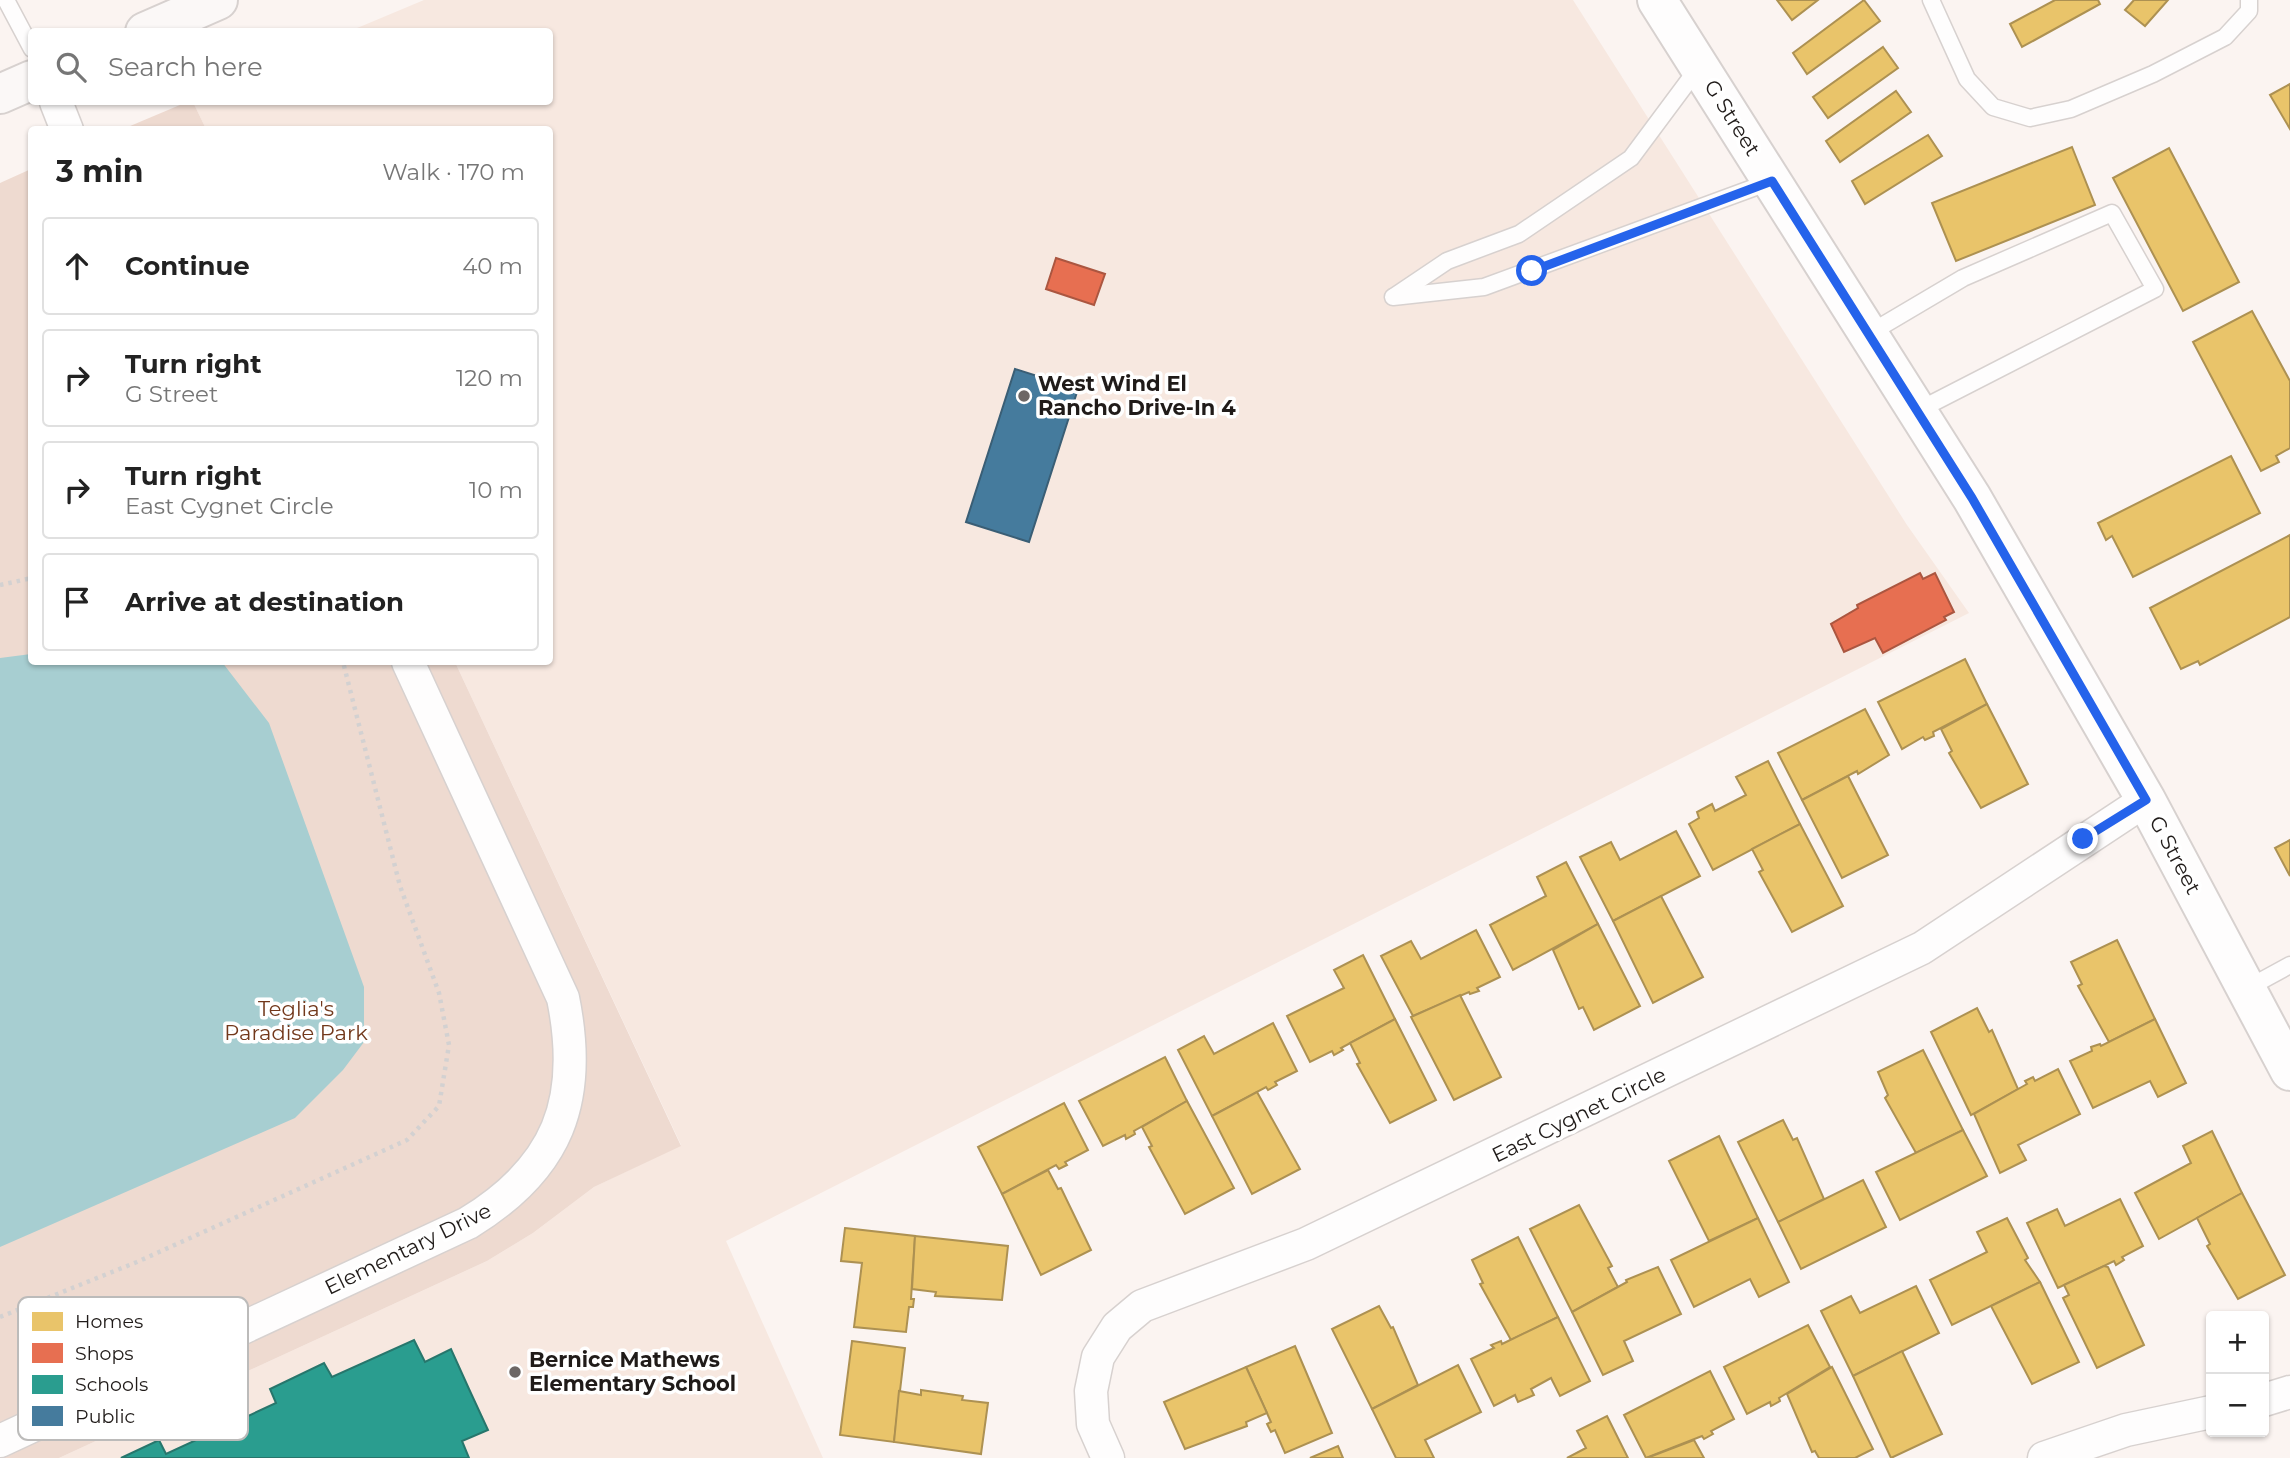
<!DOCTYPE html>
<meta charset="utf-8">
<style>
:root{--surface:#fff;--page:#f2f2f2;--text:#222;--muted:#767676;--line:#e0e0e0}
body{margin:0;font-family:Montserrat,sans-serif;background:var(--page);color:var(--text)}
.controls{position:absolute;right:21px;bottom:21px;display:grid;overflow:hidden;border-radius:7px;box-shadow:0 2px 5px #0004}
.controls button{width:63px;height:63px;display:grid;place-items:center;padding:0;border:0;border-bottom:2px solid var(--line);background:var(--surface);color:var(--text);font:35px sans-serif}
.stop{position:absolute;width:21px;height:21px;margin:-16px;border:5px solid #2563eb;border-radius:50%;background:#fff}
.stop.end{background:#2563eb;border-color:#fff;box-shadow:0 2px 7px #0008}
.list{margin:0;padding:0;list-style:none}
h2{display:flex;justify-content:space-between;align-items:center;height:91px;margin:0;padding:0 28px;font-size:30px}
h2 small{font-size:23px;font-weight:400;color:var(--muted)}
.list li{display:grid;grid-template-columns:46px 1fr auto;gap:21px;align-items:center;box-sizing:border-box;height:98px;margin:0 14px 14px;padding:0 14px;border:2px solid var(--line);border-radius:7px}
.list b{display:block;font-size:26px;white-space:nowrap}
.list p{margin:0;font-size:23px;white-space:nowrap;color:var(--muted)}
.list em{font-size:23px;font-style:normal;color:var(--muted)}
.icon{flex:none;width:38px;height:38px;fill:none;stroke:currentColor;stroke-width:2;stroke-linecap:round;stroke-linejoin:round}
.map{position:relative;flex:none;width:2290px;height:1458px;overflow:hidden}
.search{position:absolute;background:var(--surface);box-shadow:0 2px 5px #0004;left:28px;top:28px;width:525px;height:77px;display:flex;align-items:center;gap:18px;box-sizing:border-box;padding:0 24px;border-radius:7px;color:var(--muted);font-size:26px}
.panel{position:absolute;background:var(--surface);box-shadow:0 2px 5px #0004;left:28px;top:126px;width:525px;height:539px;border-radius:7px}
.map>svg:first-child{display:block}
.built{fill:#f7e8e0}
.green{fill:#eedad0}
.water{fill:#a7ced1}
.homes{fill:#e9c46a;stroke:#ad9152;stroke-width:2}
.shops{fill:#e76f51;stroke:#ab5640;stroke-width:2}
.schools{fill:#2a9d8f;stroke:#27766c;stroke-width:2}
.public{fill:#457b9d;stroke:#3a5e75;stroke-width:2}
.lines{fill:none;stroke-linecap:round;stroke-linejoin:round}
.service-casing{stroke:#d7d1cf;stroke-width:19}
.minor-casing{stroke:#d7d1cf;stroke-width:35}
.tertiary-casing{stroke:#d7d1cf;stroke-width:42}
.secondary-casing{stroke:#d7d1cf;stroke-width:42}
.path{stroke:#d3d1d1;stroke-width:4.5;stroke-dasharray:3.5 5;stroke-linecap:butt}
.service{stroke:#fefdfd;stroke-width:16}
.minor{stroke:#fefdfd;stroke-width:32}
.tertiary{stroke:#fefdfd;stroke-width:38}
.secondary{stroke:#fbf8f7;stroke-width:38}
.route{stroke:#2563eb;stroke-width:9}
.poi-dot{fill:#6d6765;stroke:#fff;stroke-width:2.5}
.labels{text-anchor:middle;stroke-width:7;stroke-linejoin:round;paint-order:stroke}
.street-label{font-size:21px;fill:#201b19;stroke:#fff}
.poi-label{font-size:21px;font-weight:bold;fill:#201b19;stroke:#fff;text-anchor:start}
.park-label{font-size:21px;fill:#72381b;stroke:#fff}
.key{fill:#fff;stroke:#bcbbba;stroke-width:2}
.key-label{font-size:19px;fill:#201b19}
</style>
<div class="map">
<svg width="2290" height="1458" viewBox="0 0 2290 1458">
<rect width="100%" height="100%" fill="#fbf4f1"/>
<!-- built -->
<polygon class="built" points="424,0 1573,0 1907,525 1969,613 726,1241 823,1458 59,1458 487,1261 533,1233 594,1187 681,1145 455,662 550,662 550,130 206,129 193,102 550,102 550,32 350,31"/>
<!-- green -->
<g class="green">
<polygon points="187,102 193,102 206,129 123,129"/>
<polygon points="31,169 32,662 455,662 681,1146 594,1187 533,1233 487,1261 59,1458 0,1458 0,183"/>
</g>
<!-- water -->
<polygon class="water" points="31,654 32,662 222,662 269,723 364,987 364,1042 343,1070 295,1118 0,1247 0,658"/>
<!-- homes -->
<g class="homes">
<polygon points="1777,0 1818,0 1792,20"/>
<polygon points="1864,0 1880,21 1807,74 1793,53"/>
<polygon points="2055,0 2098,0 2100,4 2022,47 2010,24"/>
<polygon points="2134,0 2168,0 2145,26 2125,10"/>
<polygon points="1883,47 1898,68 1828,118 1813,97"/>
<polygon points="2290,84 2290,129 2270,95"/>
<polygon points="1896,91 1911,112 1840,162 1826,141"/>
<polygon points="1928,135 1942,156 1865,204 1852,181"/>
<polygon points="2072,147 2095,205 1956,261 1932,203"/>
<polygon points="2169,148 2239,282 2183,311 2113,178"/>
<polygon points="2252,311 2290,381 2290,448 2276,456 2279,462 2261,471 2193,342"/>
<polygon points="2231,456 2260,513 2133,577 2112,536 2106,540 2098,523"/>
<polygon points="2290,535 2290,617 2200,665 2198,661 2181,669 2150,608"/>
<polygon points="1965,659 1987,704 1933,732 1934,736 1925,740 1923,737 1902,749 1878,702"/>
<polygon points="1987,704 2028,784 1981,808 1949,753 1952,751 1941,729"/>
<polygon points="1865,709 1889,755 1858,774 1857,771 1802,800 1778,753"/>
<polygon points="1768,761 1800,824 1713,870 1689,824 1699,818 1697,812 1712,804 1715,811 1746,795 1736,777"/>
<polygon points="1848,776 1888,855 1842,878 1802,800"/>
<polygon points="1800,824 1843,906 1792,932 1759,872 1763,870 1752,849"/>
<polygon points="1676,831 1700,876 1613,921 1580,857 1611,842 1620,860"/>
<polygon points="2290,840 2290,876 2275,848"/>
<polygon points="1566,862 1598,924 1513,970 1490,925 1546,896 1537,877"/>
<polygon points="1661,896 1703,977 1653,1003 1613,921"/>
<polygon points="1598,924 1640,1006 1594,1030 1583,1007 1579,1009 1553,950"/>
<polygon points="1476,930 1500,977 1477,988 1479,991 1470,994 1469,992 1413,1016 1381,956 1411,941 1421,959"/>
<polygon points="2117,940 2155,1019 2109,1042 2078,986 2082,984 2071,962"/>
<polygon points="1363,955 1395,1019 1341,1048 1343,1050 1334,1055 1332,1051 1310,1062 1287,1016 1344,988 1334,970"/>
<polygon points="1460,995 1501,1077 1454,1100 1411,1017"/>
<polygon points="1977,1008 1989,1032 1992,1030 2018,1089 1971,1115 1931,1032"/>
<polygon points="1395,1019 1436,1100 1390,1123 1357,1064 1360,1063 1350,1043"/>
<polygon points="2155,1019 2186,1083 2158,1097 2150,1081 2093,1108 2070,1061 2092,1051 2091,1047 2100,1044 2101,1046"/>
<polygon points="1273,1023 1297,1071 1275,1082 1277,1085 1268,1090 1266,1087 1212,1116 1178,1050 1204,1036 1214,1054"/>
<polygon points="1923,1050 1963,1130 1916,1153 1885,1098 1888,1095 1878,1072"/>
<polygon points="1165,1057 1187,1101 1134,1131 1135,1134 1126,1139 1125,1135 1103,1146 1079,1101"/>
<polygon points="2058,1069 2080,1114 2018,1145 2026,1160 2000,1173 1974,1114 2027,1084 2025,1081 2033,1077 2035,1081"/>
<polygon points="1257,1092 1300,1169 1252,1194 1212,1116"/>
<polygon points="1187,1101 1234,1188 1185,1214 1149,1147 1152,1146 1142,1127"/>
<polygon points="1064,1103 1088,1150 1065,1162 1067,1165 1059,1169 1056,1165 1002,1194 978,1147"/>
<polygon points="1783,1120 1793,1140 1797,1138 1824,1199 1778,1222 1738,1142"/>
<polygon points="1963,1130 1987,1176 1900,1220 1876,1172"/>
<polygon points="2212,1131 2242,1193 2159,1239 2135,1193 2191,1163 2183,1146"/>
<polygon points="1719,1136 1758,1218 1709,1241 1669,1161"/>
<polygon points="1048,1170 1058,1189 1061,1188 1091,1250 1041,1275 1002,1194"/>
<polygon points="1863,1180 1886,1227 1801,1269 1778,1222"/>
<polygon points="2242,1193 2285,1275 2238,1299 2207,1246 2210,1244 2197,1218"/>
<polygon points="2120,1199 2143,1246 2122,1257 2124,1260 2116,1265 2114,1261 2058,1288 2027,1223 2057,1209 2065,1226"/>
<polygon points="1579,1205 1612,1266 1608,1268 1618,1287 1572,1312 1530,1229"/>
<polygon points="1758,1218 1789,1282 1759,1297 1750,1279 1694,1307 1671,1260"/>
<polygon points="2007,1218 2028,1258 2025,1260 2040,1282 1952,1325 1930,1280 1987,1252 1977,1232"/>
<polygon points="845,1228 915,1236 911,1299 914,1299 913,1307 909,1307 906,1332 854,1327 862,1263 841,1261"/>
<polygon points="915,1236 1008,1246 1002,1300 935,1296 936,1292 912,1289"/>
<polygon points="1518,1237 1558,1317 1511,1340 1480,1284 1483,1283 1472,1260"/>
<polygon points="2104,1266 2108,1267 2144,1345 2097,1368 2063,1298 2069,1295 2064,1285"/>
<polygon points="1658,1267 1681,1314 1624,1341 1633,1361 1603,1375 1572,1312 1627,1282 1626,1280"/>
<polygon points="2040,1282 2079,1362 2032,1384 1991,1306"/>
<polygon points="1916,1286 1939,1333 1853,1376 1821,1311 1851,1296 1860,1313"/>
<polygon points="1379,1306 1391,1328 1393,1327 1418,1385 1372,1409 1332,1329"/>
<polygon points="1558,1317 1590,1381 1560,1396 1551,1378 1531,1389 1534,1395 1518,1402 1515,1395 1494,1406 1471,1359 1494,1348 1491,1345 1501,1341 1502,1344"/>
<polygon points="1808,1325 1830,1367 1779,1398 1780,1401 1771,1406 1770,1402 1747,1414 1724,1367"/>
<polygon points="852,1341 905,1348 894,1442 840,1435"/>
<polygon points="1295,1346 1332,1433 1285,1453 1275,1430 1271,1432 1267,1424 1271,1422 1246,1367"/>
<polygon points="1902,1351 1942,1434 1891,1458 1853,1376"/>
<polygon points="1458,1365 1481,1412 1425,1440 1434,1458 1396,1458 1372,1409"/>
<polygon points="1246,1367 1267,1413 1246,1422 1247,1426 1185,1449 1164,1402"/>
<polygon points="1832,1367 1873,1449 1855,1458 1819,1458 1815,1451 1812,1452 1787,1394"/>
<polygon points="1710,1371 1734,1419 1711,1431 1713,1434 1704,1439 1702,1436 1646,1458 1624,1415"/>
<polygon points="921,1390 963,1396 962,1400 988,1403 981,1454 894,1442 899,1391 921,1395"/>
<polygon points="1607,1416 1628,1458 1567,1458 1586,1448 1577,1431"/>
<polygon points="1694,1440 1704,1458 1647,1458"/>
<polygon points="1338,1446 1343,1458 1310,1458"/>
</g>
<!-- shops -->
<g class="shops">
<polygon points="1056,258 1105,274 1094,305 1046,289"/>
<polygon points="1920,573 1923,579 1935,573 1954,612 1944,617 1946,620 1883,653 1875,638 1844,652 1831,624 1858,608 1857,605"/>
</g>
<!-- schools -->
<polygon class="schools" points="414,1340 425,1362 451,1349 469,1389 488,1430 462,1441 469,1458 121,1458 159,1440 166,1454 276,1403 270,1389 324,1363 332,1377"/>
<!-- public -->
<polygon class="public" points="1015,369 1078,389 1029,542 966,522"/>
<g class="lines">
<defs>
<g id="service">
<polyline points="6,0 32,49"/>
<polyline points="1931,0 1967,79 1993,107 2030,118 2071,109 2153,74 2225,37 2249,11 2249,0"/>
<polyline points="1395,296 1447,261 1519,234 1631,158 1698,68"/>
<polyline points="1393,297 1484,287 1772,181"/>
<polyline points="1870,333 1963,278 2112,213 2155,289 1919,410"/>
<polyline points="2246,989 2290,965"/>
</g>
<g id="minor">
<polyline points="56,102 67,130"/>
<polyline points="2264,1400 2290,1392"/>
<path d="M0,1441L468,1223C558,1168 584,1101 563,998L408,662"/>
<polyline points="1108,1458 1093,1424 1091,1391 1098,1357 1117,1327 1142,1306 1306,1244 1922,948 2146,800"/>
<polyline points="2044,1458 2126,1430 2211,1412"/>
</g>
<polyline id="tertiary" points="1657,0 1972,498 2146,800 2290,1071"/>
<g id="secondary">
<polyline points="145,32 218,0"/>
<polyline points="0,94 32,80"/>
</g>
</defs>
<!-- service casing -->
<use href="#service" class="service-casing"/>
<!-- minor casing -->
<use href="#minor" class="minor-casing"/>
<!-- tertiary casing -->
<use href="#tertiary" class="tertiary-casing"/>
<!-- secondary casing -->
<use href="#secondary" class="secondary-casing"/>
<!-- path -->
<g class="path">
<polyline points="0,585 32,578"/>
<polyline points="0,1317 137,1262 407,1140 439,1106 449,1045 439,993 400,886 343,662"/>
</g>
<!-- service -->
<use href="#service" class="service"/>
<!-- minor -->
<use href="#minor" class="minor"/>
<!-- tertiary -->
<use href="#tertiary" class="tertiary"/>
<!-- secondary -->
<use href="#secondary" class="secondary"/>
</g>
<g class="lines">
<!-- route -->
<polyline class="route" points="1532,271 1772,181 1972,498 2146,800 2083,839"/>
</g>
<!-- markers -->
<g class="poi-dot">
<circle cx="1024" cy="396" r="7"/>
<circle cx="515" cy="1372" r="7"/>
</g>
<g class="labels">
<!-- street labels -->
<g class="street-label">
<text transform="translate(1732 118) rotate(58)" y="7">G Street</text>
<text transform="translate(2175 855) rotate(62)" y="7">G Street</text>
<text transform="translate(1579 1115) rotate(-26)" y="7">East Cygnet Circle</text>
<text transform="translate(408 1249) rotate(-26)" y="7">Elementary Drive</text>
</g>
<!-- poi labels -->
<g class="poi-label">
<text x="1038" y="391">West Wind El<tspan x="1038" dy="24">Rancho Drive-In 4</tspan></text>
<text x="529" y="1367">Bernice Mathews<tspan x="529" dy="24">Elementary School</tspan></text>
</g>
<!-- park labels -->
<g class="park-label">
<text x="296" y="1016">Teglia's<tspan x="296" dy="24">Paradise Park</tspan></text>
</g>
</g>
<!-- legend -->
<rect x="18" y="1297" width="230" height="143" rx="10" class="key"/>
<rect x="32" y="1312" width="31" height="19" fill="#e9c46a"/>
<rect x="32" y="1343" width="31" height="20" fill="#e76f51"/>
<rect x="32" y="1375" width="31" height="19" fill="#2a9d8f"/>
<rect x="32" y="1406" width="31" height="20" fill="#457b9d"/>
<g class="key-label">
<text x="75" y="1328">Homes</text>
<text x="75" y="1360">Shops</text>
<text x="75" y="1391">Schools</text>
<text x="75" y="1423">Public</text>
</g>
</svg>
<div class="controls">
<button>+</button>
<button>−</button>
</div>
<div class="stop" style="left:1532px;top:271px"></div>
<div class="stop end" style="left:2083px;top:839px"></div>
<div class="search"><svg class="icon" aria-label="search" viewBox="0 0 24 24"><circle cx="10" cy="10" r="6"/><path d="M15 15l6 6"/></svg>Search here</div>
<section class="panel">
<h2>3 min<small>Walk · 170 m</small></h2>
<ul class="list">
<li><svg class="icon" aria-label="ahead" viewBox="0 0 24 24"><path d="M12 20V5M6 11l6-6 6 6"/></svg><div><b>Continue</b></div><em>40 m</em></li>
<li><svg class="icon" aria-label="right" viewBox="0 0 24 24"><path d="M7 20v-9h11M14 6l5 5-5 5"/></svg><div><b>Turn right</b><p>G Street</p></div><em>120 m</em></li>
<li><svg class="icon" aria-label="right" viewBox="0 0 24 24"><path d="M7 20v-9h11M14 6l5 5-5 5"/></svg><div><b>Turn right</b><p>East Cygnet Circle</p></div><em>10 m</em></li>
<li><svg class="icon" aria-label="arrive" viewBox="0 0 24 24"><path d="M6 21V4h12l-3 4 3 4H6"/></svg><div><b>Arrive at destination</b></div></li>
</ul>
</section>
</div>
